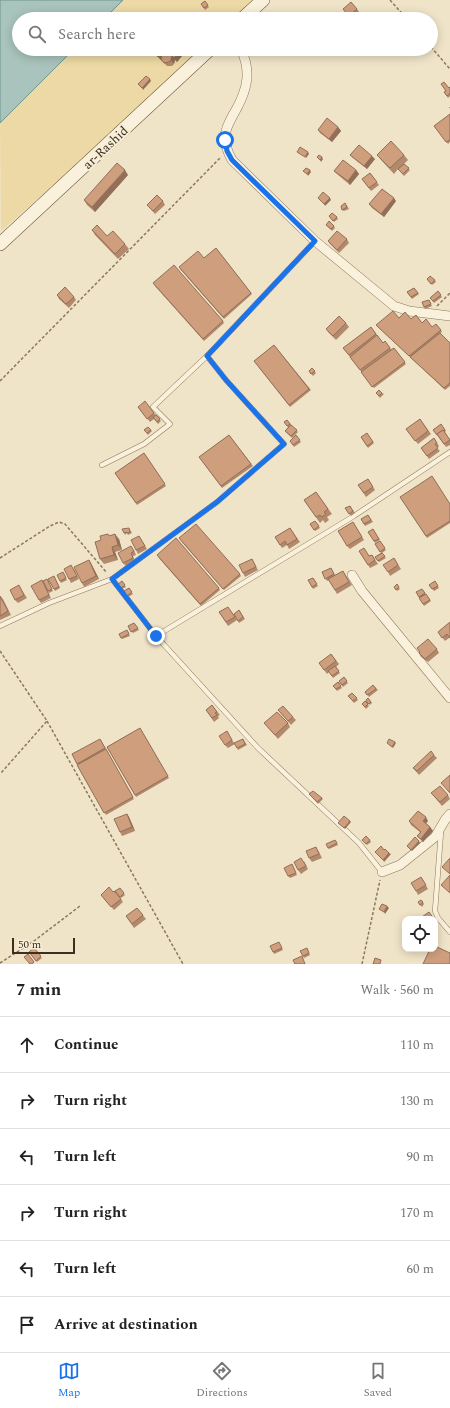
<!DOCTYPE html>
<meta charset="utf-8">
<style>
:root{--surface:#fff;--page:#f2f2f2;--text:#222;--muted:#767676;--line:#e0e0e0;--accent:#1a73e8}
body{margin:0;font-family:Spectral,serif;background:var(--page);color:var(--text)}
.controls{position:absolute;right:12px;bottom:12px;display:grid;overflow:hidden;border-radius:8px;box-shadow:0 2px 10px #0003}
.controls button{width:36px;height:36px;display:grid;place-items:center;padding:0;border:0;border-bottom:1px solid var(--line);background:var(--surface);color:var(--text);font:20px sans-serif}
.scale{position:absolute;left:12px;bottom:10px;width:63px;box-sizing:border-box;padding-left:4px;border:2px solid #3d2e20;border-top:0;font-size:11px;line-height:14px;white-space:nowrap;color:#3d2e20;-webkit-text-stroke:3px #f7eed8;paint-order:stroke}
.stop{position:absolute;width:12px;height:12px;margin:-9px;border:3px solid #1a73e8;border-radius:50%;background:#fff}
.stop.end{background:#1a73e8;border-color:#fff;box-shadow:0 1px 4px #0008}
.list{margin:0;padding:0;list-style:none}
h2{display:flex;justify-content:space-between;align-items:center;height:52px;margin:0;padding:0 16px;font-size:17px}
h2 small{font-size:13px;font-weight:400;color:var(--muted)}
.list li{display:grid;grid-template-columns:26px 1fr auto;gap:12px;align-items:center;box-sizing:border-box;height:56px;padding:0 16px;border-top:1px solid var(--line)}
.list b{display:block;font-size:15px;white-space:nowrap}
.list em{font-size:13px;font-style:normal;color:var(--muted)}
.icon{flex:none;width:22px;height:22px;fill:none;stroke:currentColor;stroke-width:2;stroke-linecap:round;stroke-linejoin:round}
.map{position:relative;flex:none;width:450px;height:964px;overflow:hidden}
.search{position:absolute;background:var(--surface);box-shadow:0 2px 10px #0003;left:12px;right:12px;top:12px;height:44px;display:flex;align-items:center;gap:10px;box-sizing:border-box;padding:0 14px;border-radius:22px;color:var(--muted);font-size:15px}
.sheet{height:388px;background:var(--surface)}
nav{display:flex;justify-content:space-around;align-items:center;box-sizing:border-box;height:56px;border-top:1px solid var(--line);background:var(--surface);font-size:11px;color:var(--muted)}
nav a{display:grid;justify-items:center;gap:2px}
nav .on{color:var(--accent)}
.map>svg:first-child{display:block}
.sand{fill:#ecd9a5}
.water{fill:#a9c4bc;stroke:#6f938a}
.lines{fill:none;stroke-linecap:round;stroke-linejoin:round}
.lane-casing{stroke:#8d765c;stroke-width:5.5}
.street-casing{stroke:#8d765c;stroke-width:10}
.secondary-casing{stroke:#6f573f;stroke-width:14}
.path{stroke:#8d765c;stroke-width:1.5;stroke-dasharray:3 2;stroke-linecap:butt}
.lane{stroke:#faf1dc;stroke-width:4.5}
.street{stroke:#faf1dc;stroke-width:9}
.secondary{stroke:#faf1dc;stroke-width:13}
.wall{fill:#b2896c}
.shaded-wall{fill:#916f58}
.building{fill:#cf9f7d;stroke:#916f58}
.route{stroke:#1a73e8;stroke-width:5}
.labels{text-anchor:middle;stroke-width:4;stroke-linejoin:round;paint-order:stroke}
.street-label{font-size:13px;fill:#3d2e20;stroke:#f7eed8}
</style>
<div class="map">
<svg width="450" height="964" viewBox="0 0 450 964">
<rect width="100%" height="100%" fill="#f0e4c8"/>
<!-- sand -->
<g class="sand">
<polygon points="114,0 254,0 233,19 95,19"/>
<polygon points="65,49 200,49 79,162 1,231 0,114"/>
</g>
<!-- water -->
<polygon class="water" points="0,0 123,0 104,19 19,19 19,49 74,49 0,123"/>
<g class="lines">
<defs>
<g id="lane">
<polyline points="102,465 144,444 170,424 153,407 207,356 315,241"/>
<polyline points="112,579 156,636 258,748 359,843 382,872"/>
<polyline points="0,626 49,603 112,579 217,502 284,444 226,380 207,356"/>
<polyline points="156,636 354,516 450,452"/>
<polyline points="441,832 435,911 438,918 450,932"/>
</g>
<g id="street">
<path d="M241,49C251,71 248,87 237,108C233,115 228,123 226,131C223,141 227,151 232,160L315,241L394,306L409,311L450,316"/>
<polyline points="352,575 362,591 450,698"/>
<polyline points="382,872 400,865 435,837 445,820 450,814"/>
</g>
<g id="secondary">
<polyline points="242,19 263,0"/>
<polyline points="0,244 210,49"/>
</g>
</defs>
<!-- lane casing -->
<use href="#lane" class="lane-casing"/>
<!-- street casing -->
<use href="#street" class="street-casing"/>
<!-- secondary casing -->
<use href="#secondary" class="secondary-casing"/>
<!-- path -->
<g class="path">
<polyline points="390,0 407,19"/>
<polyline points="431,47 450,69"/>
<polyline points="450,108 450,107"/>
<polyline points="437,306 450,293"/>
<polyline points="0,381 221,157"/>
<polyline points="0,558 50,526 59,522 65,524 107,573"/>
<polyline points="0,651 47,721 0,774"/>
<polyline points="47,721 183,964"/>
<polyline points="0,963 34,941 80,906"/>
<polyline points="362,964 380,880"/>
</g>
<!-- lane -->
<use href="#lane" class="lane"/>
<!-- street -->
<use href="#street" class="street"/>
<!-- secondary -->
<use href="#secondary" class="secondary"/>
</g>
<!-- wall -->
<g class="wall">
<polygon points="205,1 209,7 205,10 201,4"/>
<polygon points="343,9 357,9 359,12 352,19 351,19"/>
<polygon points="164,49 176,49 182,56 177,62 175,60 174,64 172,66 167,66 151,50 166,52"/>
<polygon points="450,87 450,96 448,98 444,92"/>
<polygon points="450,114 450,142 448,144 434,126"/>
<polygon points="338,127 341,131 332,142 320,133 318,130"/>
<polygon points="350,155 375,159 367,169 353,158"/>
<polygon points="377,155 404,155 408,160 404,164 410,170 404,176 398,169 394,174 381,160"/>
<polygon points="356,170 359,174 350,185 337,174 334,171"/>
<polygon points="370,173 379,185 371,191 362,179"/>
<polygon points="128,175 95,212 87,205 84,200"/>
<polygon points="163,201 165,205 155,214 147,205"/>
<polygon points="396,201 384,217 372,208 369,204"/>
<polygon points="345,203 349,209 344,211 342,210"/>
<polygon points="329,216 337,217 338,219 334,222"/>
<polygon points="326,225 334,226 335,228 332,231"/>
<polygon points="92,230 107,236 125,244 129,249 118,259 95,235"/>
<polygon points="347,239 349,243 339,253 330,244 328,241"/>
<polygon points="216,248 252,294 224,319 180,269 204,258"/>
<polygon points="427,279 435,280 436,282 432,285"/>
<polygon points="154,285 223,321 224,323 204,341"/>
<polygon points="414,288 419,294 412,299 407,292"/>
<polygon points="438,291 442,297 434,303 430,298"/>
<polygon points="57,295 74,297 76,300 69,308 59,299"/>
<polygon points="429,300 432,306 425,309 424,307"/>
<polygon points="399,318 411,319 441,330 442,332 440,333 450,343 450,386 445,390 376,325"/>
<polygon points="346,323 349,327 336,340 328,332 326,329"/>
<polygon points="371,327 383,343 385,341 391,349 394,348 406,364 374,388 343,348"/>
<polygon points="274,345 311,390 290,407 254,361"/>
<polygon points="312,368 316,373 313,376 309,371"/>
<polygon points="376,393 382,393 384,394 380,398"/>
<polygon points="138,407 154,413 161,421 158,424 154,419 150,422"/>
<polygon points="420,419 431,434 418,444 406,429"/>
<polygon points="287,420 298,432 292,438 285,431 288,427 284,422"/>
<polygon points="441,424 446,431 445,432 450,440 450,445 446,447 433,430"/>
<polygon points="148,427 152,431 148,435 144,430"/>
<polygon points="367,433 374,443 368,448 361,437"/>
<polygon points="229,435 253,466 222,488 199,457"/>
<polygon points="296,435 301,442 294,447 290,441"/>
<polygon points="434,438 439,446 437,448 440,451 429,459 421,448"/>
<polygon points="144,453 166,486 137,505 115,473"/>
<polygon points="368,479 375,490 366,497 358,485"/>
<polygon points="316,492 332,514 327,517 329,520 325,523 323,520 320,523 304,500"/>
<polygon points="400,497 450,504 450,523 427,538"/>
<polygon points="350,506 355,513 351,516 345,508"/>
<polygon points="368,515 373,522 365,526 361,519"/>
<polygon points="315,521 320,528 315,531 310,524"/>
<polygon points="353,522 364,540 350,549 347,546"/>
<polygon points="129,528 132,533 128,535 127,533 125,535 124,533"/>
<polygon points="290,528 300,542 289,549 287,545 282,548 275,537"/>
<polygon points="373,529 380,540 375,543 368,532"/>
<polygon points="109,536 119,539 122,550 115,552 118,560 104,564 100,559 101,540"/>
<polygon points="139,536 147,549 138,554 136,550"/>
<polygon points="180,540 240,574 241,576 224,590"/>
<polygon points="380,541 386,550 382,553 386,558 379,562 375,557 381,553 375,544"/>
<polygon points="134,550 136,555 133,556 135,561 126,566 123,563"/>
<polygon points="359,551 369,556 372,555 378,564 370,568"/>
<polygon points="158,557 219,588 220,590 201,606"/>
<polygon points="394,558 401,569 390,576 388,572"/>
<polygon points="252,559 258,570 245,577 243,573"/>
<polygon points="89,560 99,579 84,587 82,583"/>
<polygon points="331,568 335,575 343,571 352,585 337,594 329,580 327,581 322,572"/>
<polygon points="74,569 79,579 71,583 69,579"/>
<polygon points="63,572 67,580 61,583 60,581"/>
<polygon points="54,576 60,588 55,591 54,589"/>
<polygon points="313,578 318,586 313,589 308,580"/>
<polygon points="42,580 51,598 41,603 39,600"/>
<polygon points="48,581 53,591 49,593 48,591"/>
<polygon points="122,581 126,587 122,589 118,584"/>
<polygon points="435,581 439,588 434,591 429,585"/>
<polygon points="397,584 400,589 397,591 394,587"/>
<polygon points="129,588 133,594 128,597 124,591"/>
<polygon points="21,589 27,598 18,603 15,600"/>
<polygon points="422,589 431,601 424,606 416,592"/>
<polygon points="0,596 3,599 11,615 0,620"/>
<polygon points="228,607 237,620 228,626 219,612"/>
<polygon points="239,610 245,619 239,623 234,614"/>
<polygon points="450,622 449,638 445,641 438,632"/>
<polygon points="134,623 139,630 133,633 128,626"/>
<polygon points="128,632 130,636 122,639 121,638"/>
<polygon points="437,649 439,653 428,662 421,657 419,653"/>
<polygon points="331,654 339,664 336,667 340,673 333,678 329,672 327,674 319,663"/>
<polygon points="344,677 348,683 343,687 339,681"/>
<polygon points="338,682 342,688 337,691 333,686"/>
<polygon points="373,685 378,690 369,697 365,692"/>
<polygon points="352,693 358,700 354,703 348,696"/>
<polygon points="368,698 372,703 370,705 366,700"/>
<polygon points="365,701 369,706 366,709 362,704"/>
<polygon points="212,705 220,715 218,716 219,718 214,722 206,710"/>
<polygon points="278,710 293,717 296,720 291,725"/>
<polygon points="264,723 288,723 290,727 278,739"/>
<polygon points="140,728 169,778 136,797 107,747"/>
<polygon points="227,731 234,743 243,739 247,745 238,750 235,744 228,748 225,745"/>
<polygon points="101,740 134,799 106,815 72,754"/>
<polygon points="434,755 437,758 419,775 413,768"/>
<polygon points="431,793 448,795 450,799 442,806"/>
<polygon points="309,794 322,798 323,799 318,804"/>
<polygon points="127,814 129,817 135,831 122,836 120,832"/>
<polygon points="409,821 428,821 426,823 430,827 433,831 423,842 417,836 420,832 411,825"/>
<polygon points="362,840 370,840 371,842 367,845"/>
<polygon points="336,841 338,845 329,849 328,848"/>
<polygon points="318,850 322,858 312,862 309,858"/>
<polygon points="304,861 308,869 301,874 298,870"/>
<polygon points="292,864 297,875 290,878 288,876"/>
<polygon points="423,880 428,889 418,895 416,891"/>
<polygon points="120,888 125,895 121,898 115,891"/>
<polygon points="113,892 121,899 123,902 114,910 101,895"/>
<polygon points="423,902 424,904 422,907 419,904"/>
<polygon points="137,908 146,919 134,928 126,916"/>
<polygon points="435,921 437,924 435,925"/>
<polygon points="280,944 283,950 274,954 273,952"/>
<polygon points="34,948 42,958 37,962 29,952"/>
<polygon points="307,948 310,955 304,958 303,956"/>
</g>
<!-- shaded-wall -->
<g class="shaded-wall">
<polygon points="162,53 164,57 161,60 158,57"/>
<polygon points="179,53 182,56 177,62 174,58"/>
<polygon points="172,56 175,60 174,64 171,60"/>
<polygon points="150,79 151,81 143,90 142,88"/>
<polygon points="338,127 341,131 332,142 329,139"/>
<polygon points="308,152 309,154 306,158 305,157"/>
<polygon points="372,156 375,159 367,169 364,166"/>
<polygon points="322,157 323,159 321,162 320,160"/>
<polygon points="125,170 128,175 95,212 92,207"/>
<polygon points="310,170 311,172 308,176 307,174"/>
<polygon points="356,170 359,174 350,185 348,181"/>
<polygon points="330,198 331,200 325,206 324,204"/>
<polygon points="394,198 396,201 384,217 381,214"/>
<polygon points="115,534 119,539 122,550 118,545"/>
<polygon points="112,547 115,552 118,560 114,555"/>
<polygon points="89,560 91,563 99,579 96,576"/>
<polygon points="395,742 396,743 393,748 392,747"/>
<polygon points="127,814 129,817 135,831 132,827"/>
<polygon points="426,817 428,821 425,824 423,821"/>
<polygon points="350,821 351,822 345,829 344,828"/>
<polygon points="430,827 433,831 423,842 421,839"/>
<polygon points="419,841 420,843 412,851 411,850"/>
<polygon points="389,853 391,854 384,862 383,860"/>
<polygon points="387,906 389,908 385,914 384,912"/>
</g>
<!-- building -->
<g class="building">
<polygon points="205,1 208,5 204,8 201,4"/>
<polygon points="351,2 357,9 349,16 343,9"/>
<polygon points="152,49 163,49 164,50 162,52 167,51 165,49 176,49 179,53 174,58 172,56 171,60 169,62 164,63 161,59 162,53 158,57 151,50"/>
<polygon points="146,76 150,79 142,88 138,84"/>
<polygon points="444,82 449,88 450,87 450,93 447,96 444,92 446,91 441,84"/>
<polygon points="450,114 450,140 446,142 434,126"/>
<polygon points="327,118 338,127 329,139 318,130"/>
<polygon points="391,141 404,155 390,168 377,155"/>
<polygon points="359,145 372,156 364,166 350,155"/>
<polygon points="300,147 308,152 305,157 297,152"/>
<polygon points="319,155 322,157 320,160 317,157"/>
<polygon points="343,160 356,170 348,181 334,171"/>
<polygon points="117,163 125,170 92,207 84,200"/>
<polygon points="404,164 409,168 403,174 398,169"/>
<polygon points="306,168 310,170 307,174 303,171"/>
<polygon points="370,173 377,182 369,188 362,179"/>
<polygon points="382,189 394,198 381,214 369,204"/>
<polygon points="323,192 330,198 324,204 318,198"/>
<polygon points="157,195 163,201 153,211 147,205"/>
<polygon points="345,203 347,207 342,210 341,206"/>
<polygon points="332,213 337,217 333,221 329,216"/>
<polygon points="329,221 334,226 331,229 326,225"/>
<polygon points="97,225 107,236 113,231 125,244 115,254 92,230"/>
<polygon points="337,231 347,239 337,250 328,241"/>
<polygon points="216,248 251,293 223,317 179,267 198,251 204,258"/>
<polygon points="174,265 223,321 203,339 153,283"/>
<polygon points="430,276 435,280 431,284 427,279"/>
<polygon points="65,287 74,297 66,304 57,295"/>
<polygon points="414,288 418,293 411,297 407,292"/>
<polygon points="438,291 441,295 433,301 430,298"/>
<polygon points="429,300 431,304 424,307 422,302"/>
<polygon points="393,311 399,318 405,312 411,319 416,315 422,323 426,319 432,327 436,324 441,330 409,356 376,325"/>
<polygon points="339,316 346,323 333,336 326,329"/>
<polygon points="371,327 376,334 349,355 343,348"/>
<polygon points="440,333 450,343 450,383 444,388 410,357"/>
<polygon points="377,335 383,343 385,341 390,348 360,370 350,357"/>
<polygon points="274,345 309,389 289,405 254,361"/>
<polygon points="394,348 405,362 372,387 361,372"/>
<polygon points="312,368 315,371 311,374 309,371"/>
<polygon points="379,390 382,393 379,396 376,393"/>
<polygon points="145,401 154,413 147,419 138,407"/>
<polygon points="156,415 160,419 157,422 153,417"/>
<polygon points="420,419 428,431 415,441 406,429"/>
<polygon points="287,420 290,424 287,426 284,422"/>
<polygon points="441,424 445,430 444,431 443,430 437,434 437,435 433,430"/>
<polygon points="291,425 297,430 291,436 285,431"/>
<polygon points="148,427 151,430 147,433 144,430"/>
<polygon points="443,430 450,440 444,444 437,434"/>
<polygon points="367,433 373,442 367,446 361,437"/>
<polygon points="229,435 251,464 221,486 199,457"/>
<polygon points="296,435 300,440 293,445 290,441"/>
<polygon points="434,438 437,443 435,444 438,448 427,456 421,448"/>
<polygon points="144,453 165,484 136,503 115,473"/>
<polygon points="432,476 450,504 450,521 426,536 400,497"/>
<polygon points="368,479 373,487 364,493 358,485"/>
<polygon points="316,492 328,509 324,512 326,514 322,517 320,515 316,517 304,500"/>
<polygon points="350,506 353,511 349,514 345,508"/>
<polygon points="368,515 371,520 364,524 361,519"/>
<polygon points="315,521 319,526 314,530 310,524"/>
<polygon points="353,522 362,537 347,546 338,531"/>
<polygon points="196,524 240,574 223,589 179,538"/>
<polygon points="129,528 130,532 127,533 126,532 124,533 122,529"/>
<polygon points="290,528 297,539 287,545 285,541 280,545 275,537"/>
<polygon points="373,529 379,539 374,541 368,532"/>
<polygon points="108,534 109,536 115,534 118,545 112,547 114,555 100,559 95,542 101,540 100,536"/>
<polygon points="139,536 145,546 136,550 131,540"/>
<polygon points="176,538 219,588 200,604 157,555"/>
<polygon points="380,541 385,548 380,552 375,544"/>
<polygon points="131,546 134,551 131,553 133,558 123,563 118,553"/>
<polygon points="364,548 369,556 372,555 375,560 368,565 359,551"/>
<polygon points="382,553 385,556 378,561 375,557"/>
<polygon points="394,558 398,565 388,572 383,565"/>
<polygon points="252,559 256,567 243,573 239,565"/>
<polygon points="89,560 96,576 82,583 74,567"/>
<polygon points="71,565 77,576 69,579 64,569"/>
<polygon points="331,568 334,574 325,579 322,572"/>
<polygon points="343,571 349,582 335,590 328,579"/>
<polygon points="63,572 66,578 60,581 57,575"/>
<polygon points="54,576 59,587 54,589 48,579"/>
<polygon points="313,578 317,584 312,587 308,580"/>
<polygon points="47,579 52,589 48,591 43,581"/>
<polygon points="42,580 49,595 39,600 31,586"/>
<polygon points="122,581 125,585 121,588 118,584"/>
<polygon points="435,581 438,586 432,589 429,585"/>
<polygon points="397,584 399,587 396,590 394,587"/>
<polygon points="19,585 24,595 15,600 10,590"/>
<polygon points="129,588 132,592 127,596 124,591"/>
<polygon points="422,589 425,593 419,597 416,592"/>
<polygon points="426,594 430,600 423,604 419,598"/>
<polygon points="0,596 8,611 0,616"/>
<polygon points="228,607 235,617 226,622 219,612"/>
<polygon points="239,610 243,617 238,621 234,614"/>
<polygon points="450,622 450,638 447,634 442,638 438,632"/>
<polygon points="134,623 138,628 131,632 128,626"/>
<polygon points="127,630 129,634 121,638 119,634"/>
<polygon points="428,639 437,649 425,659 419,653 420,652 417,648"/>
<polygon points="331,654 336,661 324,670 319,663"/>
<polygon points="335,666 339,671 332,676 328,671"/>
<polygon points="344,677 347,681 342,685 339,681"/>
<polygon points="338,682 341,686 336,689 333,686"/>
<polygon points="373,685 376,689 367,695 365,692"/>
<polygon points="352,693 357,698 353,701 348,696"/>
<polygon points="368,698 371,702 368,704 366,700"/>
<polygon points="365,701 368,704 365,707 362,704"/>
<polygon points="212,705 217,712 215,713 217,715 212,718 206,710"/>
<polygon points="283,706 293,717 288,721 278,710"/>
<polygon points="277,712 288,723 275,735 264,723"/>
<polygon points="140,728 168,776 135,795 107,747"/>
<polygon points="227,731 232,740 225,745 219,736"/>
<polygon points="100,739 105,748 77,764 72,754"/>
<polygon points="243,739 245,744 237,748 234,743"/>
<polygon points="389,739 395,742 392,747 387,743"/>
<polygon points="106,749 133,797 104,813 77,765"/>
<polygon points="431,751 434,755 417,771 413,768"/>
<polygon points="450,775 450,793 441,783"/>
<polygon points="440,786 448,795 440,802 431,793"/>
<polygon points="313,791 322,798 317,802 309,794"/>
<polygon points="418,811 426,817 423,821 430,827 421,839 417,836 421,832 409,821"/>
<polygon points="127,814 132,827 120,832 114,819"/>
<polygon points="344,816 350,821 344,828 338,823"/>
<polygon points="366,836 370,840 366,844 362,840"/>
<polygon points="415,837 419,841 411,850 407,846"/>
<polygon points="335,840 337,843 328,848 326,844"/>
<polygon points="381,846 384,850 385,849 389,853 383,860 375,852"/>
<polygon points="316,847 319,854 309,858 306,851"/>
<polygon points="301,858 306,866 298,870 294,862"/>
<polygon points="450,858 450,874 442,867"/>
<polygon points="292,864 296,873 288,876 284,868"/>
<polygon points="450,875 450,893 441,885"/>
<polygon points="421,877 426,885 416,891 411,883"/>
<polygon points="109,887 113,892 114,891 121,899 111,907 101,895"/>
<polygon points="120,888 124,893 120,897 115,891"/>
<polygon points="421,900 423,902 420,905 418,902"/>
<polygon points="382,904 387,906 384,912 379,909"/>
<polygon points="137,908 143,915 132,924 126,916"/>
<polygon points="429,912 434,919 419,919"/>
<polygon points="279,942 282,948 273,952 270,946"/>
<polygon points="435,946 450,953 450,964 423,964 430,949 435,949"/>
<polygon points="34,948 41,956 36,961 29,952"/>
<polygon points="307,948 309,953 303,956 300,951"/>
<polygon points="28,954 34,962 32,964 30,964 24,957"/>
<polygon points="302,956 305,964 295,964 293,960"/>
<polygon points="375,958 381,960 380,964 373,964"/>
</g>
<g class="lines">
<!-- route -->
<polyline class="route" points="156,636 112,579 217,502 284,444 226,380 207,356 315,241 232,160 227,151 225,140"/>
</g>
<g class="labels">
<!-- street labels -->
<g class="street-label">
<text transform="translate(105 147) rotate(-43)" y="5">ar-Rashid</text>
</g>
</g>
</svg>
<div class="controls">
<button><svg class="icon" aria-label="locate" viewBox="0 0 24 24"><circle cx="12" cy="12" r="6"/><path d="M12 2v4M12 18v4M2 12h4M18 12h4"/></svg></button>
</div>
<div class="scale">50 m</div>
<div class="stop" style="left:225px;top:140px"></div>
<div class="stop end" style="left:156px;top:636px"></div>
<div class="search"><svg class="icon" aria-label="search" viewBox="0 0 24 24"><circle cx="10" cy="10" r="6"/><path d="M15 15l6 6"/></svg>Search here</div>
</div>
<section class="sheet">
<h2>7 min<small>Walk · 560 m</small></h2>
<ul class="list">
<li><svg class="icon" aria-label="ahead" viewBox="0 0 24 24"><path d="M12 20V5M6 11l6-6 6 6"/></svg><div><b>Continue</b></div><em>110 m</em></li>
<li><svg class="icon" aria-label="right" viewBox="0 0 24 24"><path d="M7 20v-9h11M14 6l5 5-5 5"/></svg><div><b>Turn right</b></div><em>130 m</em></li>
<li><svg class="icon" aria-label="left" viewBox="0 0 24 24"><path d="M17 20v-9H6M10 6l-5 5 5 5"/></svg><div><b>Turn left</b></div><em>90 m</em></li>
<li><svg class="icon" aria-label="right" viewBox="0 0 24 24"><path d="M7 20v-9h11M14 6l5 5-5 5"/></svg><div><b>Turn right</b></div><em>170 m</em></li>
<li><svg class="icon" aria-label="left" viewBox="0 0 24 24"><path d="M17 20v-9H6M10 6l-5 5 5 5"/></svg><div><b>Turn left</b></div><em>60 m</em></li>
<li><svg class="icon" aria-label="arrive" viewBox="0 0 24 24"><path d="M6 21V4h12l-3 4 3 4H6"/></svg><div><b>Arrive at destination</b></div></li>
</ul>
</section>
<nav>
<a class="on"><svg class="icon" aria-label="map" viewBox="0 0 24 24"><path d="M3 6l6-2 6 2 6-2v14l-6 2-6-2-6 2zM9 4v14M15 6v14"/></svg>Map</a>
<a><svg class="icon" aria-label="directions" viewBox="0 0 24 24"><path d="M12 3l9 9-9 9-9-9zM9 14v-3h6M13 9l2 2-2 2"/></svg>Directions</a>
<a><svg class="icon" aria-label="saved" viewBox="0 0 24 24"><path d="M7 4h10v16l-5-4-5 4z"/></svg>Saved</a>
</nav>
